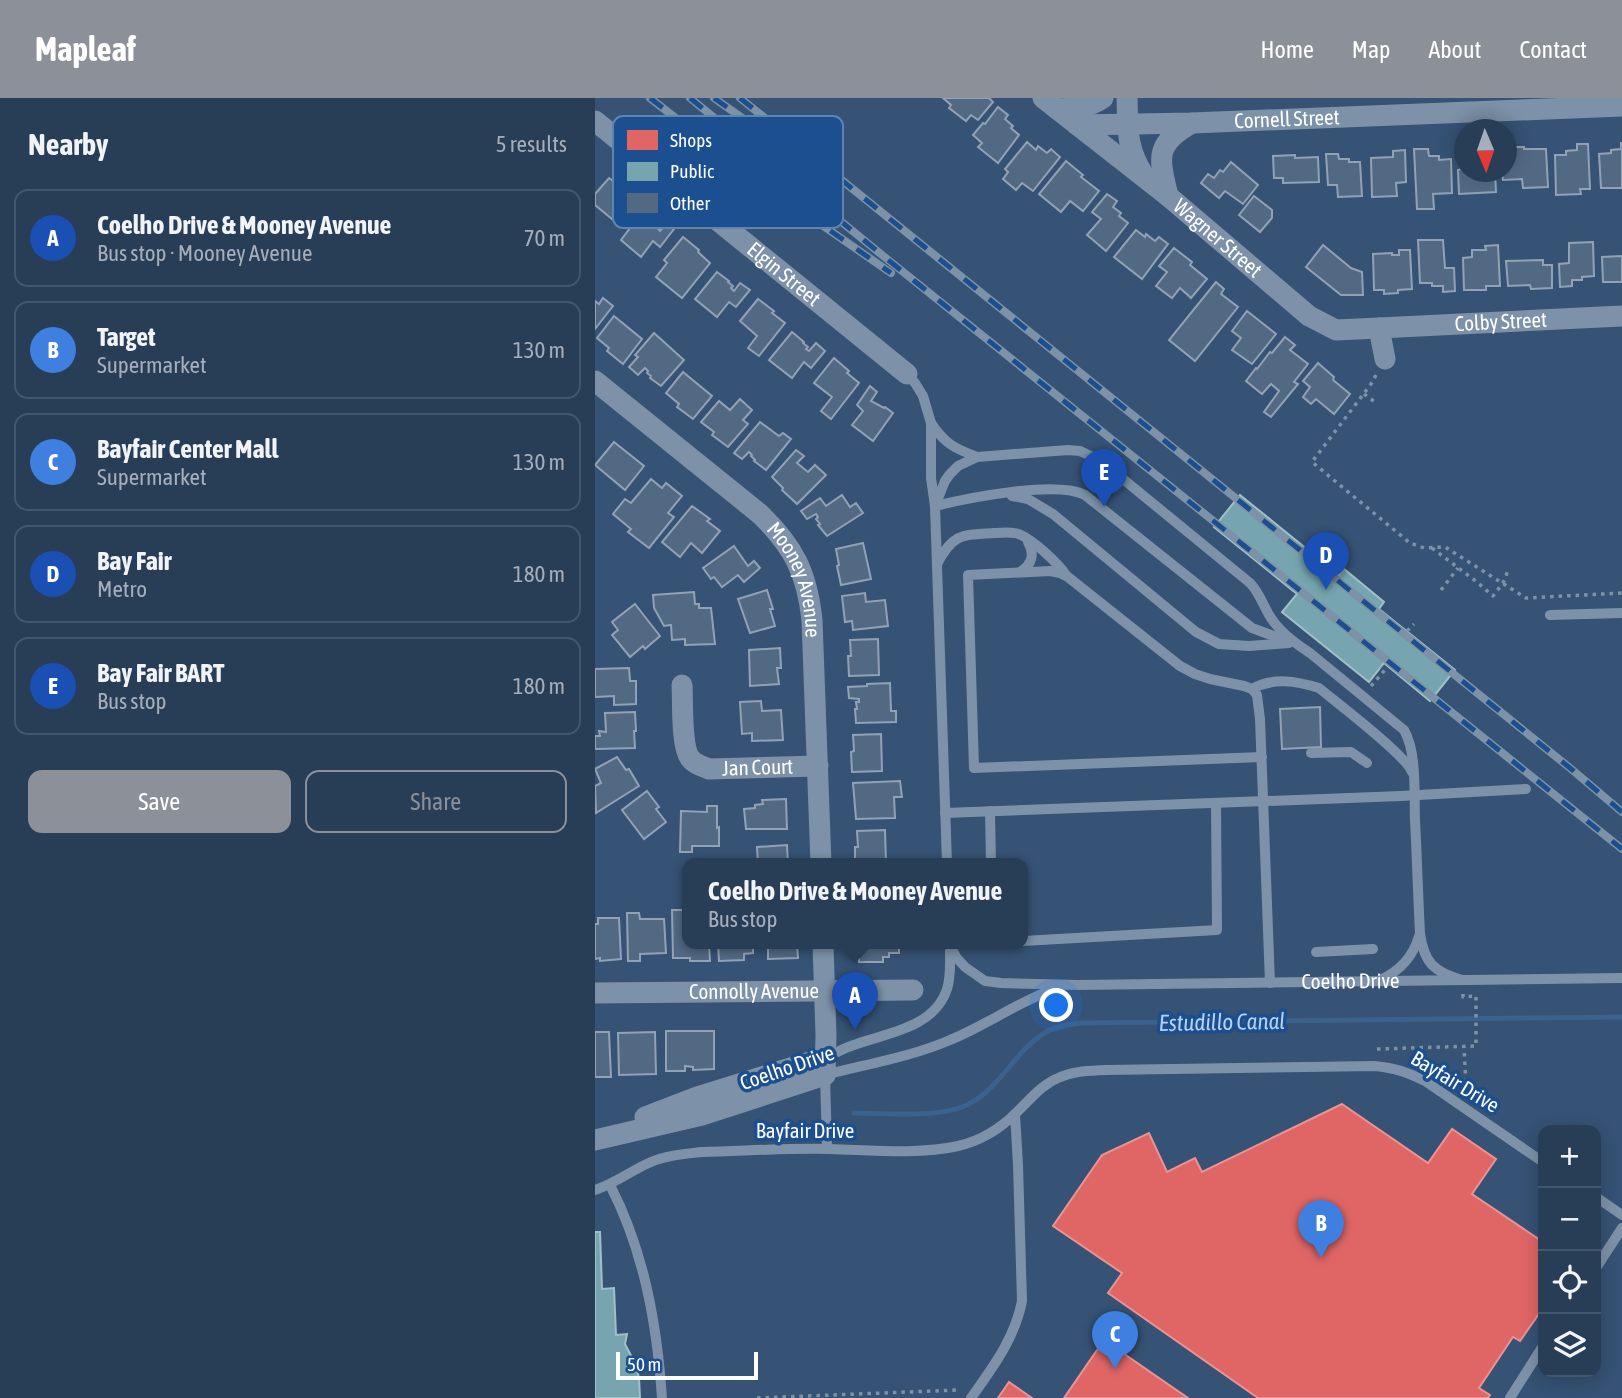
<!DOCTYPE html>
<meta charset="utf-8">
<style>
:root{--surface:#283e57;--page:#344961;--text:#f1f3f6;--muted:#a5aeba;--line:#44576d;--accent:#8c9099}
body{margin:0;font-family:"Asap Condensed",sans-serif;background:var(--page);color:var(--text)}
.controls{position:absolute;right:21px;bottom:21px;display:grid;overflow:hidden;border-radius:14px;box-shadow:0 4px 18px #0003}
.controls button{width:63px;height:63px;display:grid;place-items:center;padding:0;border:0;border-bottom:2px solid var(--line);background:var(--surface);color:var(--text);font:35px sans-serif}
.compass{position:absolute;left:859px;top:21px;width:63px;height:63px;border-radius:50%;background:var(--surface);box-shadow:0 4px 18px #0003;rotate:178deg}
.scale{position:absolute;left:21px;bottom:18px;width:142px;box-sizing:border-box;padding-left:7px;border:4px solid #fff;border-top:0;font-size:19px;line-height:24px;white-space:nowrap;color:#fff;-webkit-text-stroke:5px #1b4f8f;paint-order:stroke}
.you{position:absolute;left:462px;top:908px;width:24px;height:24px;margin:-18px;border:5px solid #fff;border-radius:50%;background:#1a73e8;box-shadow:0 0 0 10px #1a73e833}
.badge{display:grid;place-items:center;width:46px;height:46px;border-radius:50%;background:var(--accent);color:#fff;font-size:23px;font-weight:700}
.pin{position:absolute;translate:-50% -58px;filter:drop-shadow(0 2px 4px #0008)}
.pin::after{content:'';position:absolute;top:37px;width:24px;height:21px;background:inherit;clip-path:polygon(0 0,100% 0,50% 100%)}
.popup{position:absolute;left:87px;top:760px;width:346px;height:91px;box-sizing:border-box;display:grid;place-content:center;border-radius:14px;background:var(--surface);filter:drop-shadow(0 2px 5px #0005);font-size:23px;white-space:nowrap;color:var(--muted)}
.popup b{font-size:26px;color:var(--text)}
.popup::after{content:'';position:absolute;left:50%;top:100%;margin-left:-14px;border:14px solid transparent;border-top-color:var(--surface)}
.list{margin:0;padding:0;list-style:none}
h2{display:flex;justify-content:space-between;align-items:center;height:91px;margin:0;padding:0 28px;font-size:30px}
h2 small{font-size:23px;font-weight:400;color:var(--muted)}
.list li{display:grid;grid-template-columns:46px 1fr auto;gap:21px;align-items:center;box-sizing:border-box;height:98px;margin:0 14px 14px;padding:0 14px;border:2px solid var(--line);border-radius:14px}
.list b{display:block;font-size:26px;white-space:nowrap}
.list p{margin:0;font-size:23px;white-space:nowrap;color:var(--muted)}
.list em{font-size:23px;font-style:normal;color:var(--muted)}
.actions{display:flex;gap:14px;padding:21px 28px}
.actions a{flex:1;padding:16px 0;border:2px solid var(--accent);border-radius:14px;text-align:center;font-size:24px;color:var(--accent)}
.actions .main{background:var(--accent);color:#fff}
.icon{flex:none;width:38px;height:38px;fill:none;stroke:currentColor;stroke-width:2;stroke-linecap:round;stroke-linejoin:round}
.map{position:relative;flex:none;width:1027px;height:1300px;overflow:hidden}
header{display:flex;align-items:center;gap:42px;box-sizing:border-box;height:98px;padding:0 35px;background:var(--accent);color:#fff}
header strong{font-size:33px}
nav{display:flex;gap:38px;margin-inline-start:auto;font-size:24px}
main{display:flex}
aside{flex:1;background:var(--surface)}
.map>svg:first-child{display:block}
.shops{fill:#e06666;stroke:#e99494;stroke-width:2}
.public{fill:#76a5af;stroke:#9fc0c7;stroke-width:2}
.lines{fill:none;stroke-linecap:round;stroke-linejoin:round}
.stream{stroke:#3b618d;stroke-width:5}
.building{fill:#526984;stroke:#92a2b6;stroke-width:2}
.path{stroke:#7d92a8;stroke-width:3.5;stroke-dasharray:3.5 5;stroke-linecap:butt}
.service{stroke:#7d92a8;stroke-width:10}
.minor{stroke:#7d92a8;stroke-width:21}
.rail-casing{stroke:#7e92a7;stroke-width:8}
.rail{stroke:#1b4f8f;stroke-width:5;stroke-dasharray:16;stroke-linecap:butt}
.labels{text-anchor:middle;stroke-width:7;stroke-linejoin:round;paint-order:stroke}
.street-label{font-size:21px;fill:#fff;stroke:#1b4f8f}
.water-label{font-size:23px;font-style:italic;fill:#b5d3f5;stroke:#1b4f8f}
.key{fill:#1b4f8f;stroke:#5f84b1;stroke-width:2}
.key-label{font-size:19px;fill:#fff}
</style>
<header>
<strong>Mapleaf</strong>
<nav><a>Home</a><a>Map</a><a>About</a><a>Contact</a></nav>
</header>
<main>
<aside>
<h2>Nearby<small>5 results</small></h2>
<ul class="list">
<li><span class="badge" style="background:#1a4fb4">A</span><div><b>Coelho Drive &amp; Mooney Avenue</b><p>Bus stop · Mooney Avenue</p></div><em>70 m</em></li>
<li><span class="badge" style="background:#3f7fe0">B</span><div><b>Target</b><p>Supermarket</p></div><em>130 m</em></li>
<li><span class="badge" style="background:#3f7fe0">C</span><div><b>Bayfair Center Mall</b><p>Supermarket</p></div><em>130 m</em></li>
<li><span class="badge" style="background:#1a4fb4">D</span><div><b>Bay Fair</b><p>Metro</p></div><em>180 m</em></li>
<li><span class="badge" style="background:#1a4fb4">E</span><div><b>Bay Fair BART</b><p>Bus stop</p></div><em>180 m</em></li>
</ul>
<div class="actions"><a class="main">Save</a><a>Share</a></div>
</aside>
<div class="map">
<svg width="1027" height="1300" viewBox="0 0 1027 1300">
<rect width="100%" height="100%" fill="#365274"/>
<!-- shops -->
<g class="shops">
<polygon points="747,1006 833,1065 857,1031 901,1061 877,1096 948,1144 948,1210 925,1243 918,1239 884,1290 895,1297 893,1300 663,1300 513,1195 527,1175 458,1128 507,1057 554,1035 572,1074 600,1060 607,1074"/>
<polygon points="509,1242 593,1300 469,1300"/>
<polygon points="414,1284 437,1300 403,1300"/>
</g>
<!-- public -->
<g class="public">
<polygon points="645,397 744,477 749,471 789,504 784,511 860,572 835,603 789,565 774,584 687,514 702,496 619,429"/>
<polygon points="0,1134 5,1134 7,1191 19,1190 21,1237 32,1236 30,1246 41,1267 44,1280 45,1300 0,1300"/>
</g>
<g class="lines">
<!-- stream -->
<path class="stream" d="M259,1015C290,1015 339,1020 367,1009C406,994 419,949 457,931C467,927 477,926 488,925L1027,919"/>
</g>
<!-- building -->
<g class="building">
<polygon points="348,0 394,0 398,4 383,22 376,17 371,23 354,10 356,7"/>
<polygon points="403,9 413,17 410,21 418,28 416,30 424,37 403,65 383,49 387,45 378,37 388,25 390,26"/>
<polygon points="432,44 441,52 443,48 452,55 456,51 465,59 438,93 427,85 421,92 408,81 413,74 410,71"/>
<polygon points="1026,45 1027,45 1027,90 1006,90 1004,56 1016,55 1016,52 1026,51"/>
<polygon points="982,46 993,46 995,91 985,91 986,96 961,97 960,57 971,57 971,53 982,52"/>
<polygon points="912,49 929,49 929,51 951,51 953,89 928,90 927,81 908,82 907,74 912,74"/>
<polygon points="819,51 833,51 834,58 844,58 844,62 856,61 857,95 838,96 839,111 822,111"/>
<polygon points="865,51 870,51 870,74 900,74 901,94 864,96 863,72 867,71"/>
<polygon points="810,52 811,84 801,85 802,98 777,99 776,60 798,59 798,53"/>
<polygon points="731,56 743,56 744,61 754,61 754,64 765,64 767,98 743,99 742,87 733,87"/>
<polygon points="700,57 700,60 723,59 724,84 688,85 688,80 679,80 678,58"/>
<polygon points="471,63 488,77 486,79 504,93 488,113 475,103 466,114 444,96"/>
<polygon points="636,64 663,87 648,106 630,93 624,100 606,85 613,76 619,80 625,72 628,74"/>
<polygon points="14,80 29,91 28,94 40,105 23,126 0,107 0,96"/>
<polygon points="512,96 522,103 518,109 526,115 524,118 533,125 511,153 492,137 506,121 497,114"/>
<polygon points="659,98 677,112 677,120 665,134 644,117"/>
<polygon points="47,114 59,123 58,124 65,133 71,126 79,131 65,149 58,143 46,159 26,142"/>
<polygon points="541,132 550,139 551,136 560,143 564,139 573,146 547,181 519,159"/>
<polygon points="88,139 104,152 103,154 115,165 87,200 61,179 72,165 69,162"/>
<polygon points="823,142 848,142 850,170 859,170 860,193 848,194 848,188 837,188 837,185 825,185"/>
<polygon points="998,144 999,178 987,179 987,182 977,182 977,188 965,189 964,166 974,165 974,145"/>
<polygon points="728,147 756,170 767,174 768,197 746,197 711,169"/>
<polygon points="903,147 905,188 891,188 891,192 869,192 868,160 877,159 877,152 891,152 890,148"/>
<polygon points="579,150 597,164 595,167 612,181 596,200 585,190 577,200 561,188 572,174 564,168"/>
<polygon points="804,152 815,152 817,191 803,192 803,195 789,196 789,192 779,192 778,156 797,155 797,157 804,157"/>
<polygon points="1027,158 1027,184 1008,184 1007,159"/>
<polygon points="948,162 948,167 957,167 957,190 936,191 935,187 913,188 911,163"/>
<polygon points="122,174 134,183 133,184 138,188 136,190 139,193 145,185 155,192 141,209 134,204 122,219 100,201"/>
<polygon points="621,184 629,191 626,196 643,209 600,263 574,242"/>
<polygon points="8,200 18,208 0,231 0,203 4,206"/>
<polygon points="163,201 179,213 177,215 190,225 164,258 153,250 162,238 145,223"/>
<polygon points="652,213 681,236 657,266 637,252 646,240 637,233"/>
<polygon points="19,218 47,241 28,266 12,253 14,250 2,240"/>
<polygon points="197,234 209,244 208,245 213,249 211,251 214,253 221,245 230,253 216,270 209,264 197,280 174,262"/>
<polygon points="59,235 89,262 66,288 55,280 56,278 52,275 53,273 50,270 43,277 34,269 43,259 40,257"/>
<polygon points="690,239 700,247 695,252 713,266 699,284 703,286 676,319 669,314 684,293 676,286 667,296 651,283 661,270 662,271 675,254 677,255"/>
<polygon points="239,260 254,273 252,275 264,285 236,321 226,313 237,299 219,285"/>
<polygon points="723,265 739,279 738,282 755,296 739,316 721,301 716,306 708,299 715,289 708,283"/>
<polygon points="88,274 117,298 98,321 82,309 84,306 71,295"/>
<polygon points="275,288 282,294 276,303 289,310 290,309 298,315 278,343 257,327 268,313 262,307"/>
<polygon points="145,301 157,312 148,322 153,326 133,349 117,337 119,334 106,324 124,303 135,312"/>
<polygon points="165,324 184,338 188,335 196,341 171,372 159,363 160,362 156,358 157,357 154,354 147,361 139,355"/>
<polygon points="19,344 49,368 30,392 0,367"/>
<polygon points="201,352 209,358 202,365 213,374 220,367 231,377 202,406 187,392 188,390 177,379"/>
<polygon points="56,381 67,390 71,385 87,398 73,415 79,419 54,450 33,434 36,431 18,416 30,401 36,405"/>
<polygon points="247,397 255,409 261,405 268,415 232,438 223,427 225,426 221,421 223,419 221,416 212,421 206,413 225,400 231,408"/>
<polygon points="97,408 115,421 112,423 125,433 107,455 96,445 85,459 67,444"/>
<polygon points="268,445 276,481 246,487 242,468 244,467 241,451"/>
<polygon points="139,448 153,468 159,463 165,470 149,484 143,477 127,489 119,479 116,481 108,470"/>
<polygon points="172,492 178,511 175,511 180,528 155,535 143,501"/>
<polygon points="99,494 100,506 104,506 104,510 116,510 120,546 90,547 90,541 77,542 76,527 69,528 59,510 58,497"/>
<polygon points="270,495 271,504 290,502 293,528 258,532 257,523 250,524 247,498"/>
<polygon points="40,506 65,538 50,551 48,548 35,559 17,537 23,532 17,524"/>
<polygon points="283,541 284,577 254,578 253,558 256,558 255,542"/>
<polygon points="185,550 186,570 182,570 184,586 155,588 154,552"/>
<polygon points="34,570 35,583 41,583 41,606 19,607 19,598 0,599 0,571"/>
<polygon points="295,585 296,613 301,613 301,624 261,625 260,611 262,611 261,604 264,604 264,601 254,600 253,589 272,588 272,586"/>
<polygon points="166,603 167,613 186,612 188,642 157,643 157,635 147,636 145,604"/>
<polygon points="725,609 726,649 687,651 685,611"/>
<polygon points="40,614 41,633 39,633 40,650 0,651 0,638 5,638 4,633 11,634 10,615"/>
<polygon points="286,636 287,673 257,674 256,654 259,653 258,637"/>
<polygon points="22,659 31,672 34,671 44,688 1,715 0,688 6,685 0,671"/>
<polygon points="305,683 307,699 299,699 300,720 261,721 258,685"/>
<polygon points="52,693 64,709 61,711 71,724 49,741 27,712"/>
<polygon points="191,701 192,731 151,731 149,711 160,710 160,707 168,706 167,702"/>
<polygon points="112,708 122,708 122,730 124,729 124,748 97,748 97,754 85,754 86,713 112,714"/>
<polygon points="290,732 291,766 260,766 260,749 263,749 262,733"/>
<polygon points="192,747 193,766 163,766 162,749"/>
<polygon points="77,812 92,812 92,846 114,846 115,863 95,863 95,860 78,860"/>
<polygon points="32,815 44,815 45,821 69,821 71,855 45,856 45,863 33,863"/>
<polygon points="3,820 24,820 26,861 5,863 5,860 0,861 0,826 3,826"/>
<polygon points="123,846 158,846 158,855 149,856 149,862 124,863"/>
<polygon points="173,846 202,846 203,860 173,861"/>
<polygon points="263,846 304,846 304,855 294,855 294,859 288,859 288,864 264,864"/>
<polygon points="71,933 119,933 119,971 98,972 98,969 90,968 90,973 71,973"/>
<polygon points="0,934 14,934 16,979 0,979"/>
<polygon points="60,934 61,976 24,977 23,935"/>
</g>
<g class="lines">
<!-- path -->
<g class="path">
<polyline points="781,277 776,286 717,364 815,445 829,450 850,449 931,500 1027,495"/>
<polyline points="769,296 780,304"/>
<polyline points="837,450 882,484 898,498 908,485 914,470"/>
<polyline points="846,492 863,470"/>
<polyline points="812,533 819,526"/>
<polyline points="776,588 790,572 786,569"/>
<polyline points="782,951 881,948 881,898 868,899 868,896"/>
<polyline points="869,992 871,988 869,949"/>
<polyline points="162,1300 363,1292"/>
</g>
<!-- service -->
<g class="service">
<polyline points="312,276 320,285 328,298 336,325 336,380 340,408 352,766"/>
<path d="M336,325C350,346 359,350 382,359"/>
<polyline points="417,398 433,401 458,416 601,534 624,546 654,548 694,545"/>
<path d="M340,408L350,383L355,376L363,368L382,359L473,352L485,353L506,363L655,485C665,495 668,508 676,520C685,534 701,546 715,555L809,632C822,654 819,695 820,722C822,760 823,798 825,835C829,865 839,874 867,882"/>
<path d="M340,408C373,400 462,382 490,397L657,530L695,544"/>
<path d="M342,466C358,435 367,437 399,435C408,435 418,433 426,437C439,443 463,465 471,477"/>
<path d="M425,474C437,467 440,456 433,444"/>
<polyline points="955,517 1027,515"/>
<path d="M657,591C678,579 701,583 724,590C741,604 812,658 817,674"/>
<polyline points="716,655 756,654 772,665"/>
<polyline points="667,659 379,670 373,477 455,473 465,475 473,479 585,568 600,576 615,581 649,588 657,591 662,597 665,621 675,885"/>
<polyline points="395,713 396,766"/>
<polyline points="350,715 806,698 931,691"/>
<polyline points="428,843 622,832 621,705"/>
<path id="s1" d="M355,848L361,859L370,869L390,883L406,885L483,887L1027,880"/>
<polyline points="721,854 778,851"/>
<path d="M785,882C805,873 818,859 824,838"/>
<path d="M231,959C239,956 247,951 256,948C290,935 339,931 352,891C356,879 355,865 355,853"/>
<path d="M232,1051L230,977C272,966 316,959 355,942C392,927 424,903 462,890"/>
<path d="M15,1087C49,1153 62,1226 67,1300"/>
<path d="M0,1092C21,1085 37,1072 56,1064C72,1057 90,1056 107,1054C150,1053 192,1050 235,1051C275,1052 323,1057 363,1048C385,1043 406,1030 422,1014C435,1002 446,987 463,980C478,973 493,973 510,972L780,968C800,970 812,974 830,983L948,1064"/>
<polyline points="1001,1099 1027,1117"/>
<polyline points="1001,1170 1027,1130"/>
<path d="M376,1300C398,1269 420,1240 427,1203L423,1067L420,1016"/>
<polyline points="915,1300 948,1248"/>
</g>
<!-- minor -->
<g class="minor">
<path id="s2" d="M448,0L573,98L714,218L741,232L784,230L790,261"/>
<path d="M532,0C533,30 531,49 548,76"/>
<path d="M462,11C479,10 494,10 508,0"/>
<path id="s3" d="M0,23L312,276"/>
<path id="s4" d="M482,27L597,25L1027,8"/>
<path d="M573,98C564,60 559,46 597,25"/>
<path id="s5" d="M784,230L1027,218"/>
<path id="s6" d="M0,283L165,416C199,449 212,475 217,522L226,766"/>
<path id="s7" d="M87,587C88,603 86,649 95,660C99,666 107,668 114,671L223,668"/>
<path id="s8" d="M0,895L318,892"/>
<polyline points="50,1019 102,999 231,959"/>
<polyline points="0,1042 107,1017 230,977 231,937 228,846"/>
</g>
<defs>
<g id="rail">
<polyline points="55,0 145,70 296,175"/>
<polyline points="95,0 292,161 1027,751"/>
<polyline points="119,0 204,60"/>
<polyline points="145,0 975,670 1027,714"/>
</g>
</defs>
<!-- rail casing -->
<use href="#rail" class="rail-casing"/>
<!-- rail -->
<use href="#rail" class="rail"/>
</g>
<g class="labels">
<!-- street labels -->
<g class="street-label">
<text dy="7" stroke="none"><textPath href="#s4" startOffset="210">Cornell Street</textPath></text>
<text dy="7" stroke="none"><textPath href="#s2" startOffset="224">Wagner Street</textPath></text>
<text dy="7" stroke="none"><textPath href="#s3" startOffset="243">Elgin Street</textPath></text>
<text dy="7" stroke="none"><textPath href="#s5" startOffset="122">Colby Street</textPath></text>
<text dy="7" stroke="none"><textPath href="#s6" startOffset="289">Mooney Avenue</textPath></text>
<text dy="7" stroke="none"><textPath href="#s7" startOffset="145">Jan Court</textPath></text>
<text dy="7" stroke="none"><textPath href="#s1" startOffset="416">Coelho Drive</textPath></text>
<text dy="7" stroke="none"><textPath href="#s8" startOffset="159">Connolly Avenue</textPath></text>
<text transform="translate(192 970) rotate(-19)" y="7">Coelho Drive</text>
<text transform="translate(860 984) rotate(31)" y="7">Bayfair Drive</text>
<text x="210" y="1040">Bayfair Drive</text>
</g>
<!-- water labels -->
<g class="water-label">
<text transform="translate(627 924) rotate(-1)" y="8">Estudillo Canal</text>
</g>
</g>
<!-- legend -->
<rect x="18" y="18" width="230" height="112" rx="10" class="key"/>
<rect x="32" y="32" width="31" height="20" fill="#e06666"/>
<rect x="32" y="64" width="31" height="19" fill="#76a5af"/>
<rect x="32" y="95" width="31" height="20" fill="#526984"/>
<g class="key-label">
<text x="75" y="49">Shops</text>
<text x="75" y="80">Public</text>
<text x="75" y="112">Other</text>
</g>
</svg>
<div class="controls">
<button>+</button>
<button>−</button>
<button><svg class="icon" aria-label="locate" viewBox="0 0 24 24"><circle cx="12" cy="12" r="6"/><path d="M12 2v4M12 18v4M2 12h4M18 12h4"/></svg></button>
<button><svg class="icon" aria-label="layers" viewBox="0 0 24 24"><path d="M12 4l9 5-9 5-9-5zM3 14l9 5 9-5"/></svg></button>
</div>
<svg class="compass" viewBox="-18 -18 36 36"><path d="M0-13l5 13h-10z" fill="#e53935"/><path d="M0 13l5-13h-10z" fill="#a5aeba"/></svg>
<div class="scale">50 m</div>
<div class="you"></div>
<div class="pin badge" style="left:260px;top:932px;background:#1a4fb4">A</div>
<div class="popup"><b>Coelho Drive &amp; Mooney Avenue</b>Bus stop</div>
<div class="pin badge" style="left:726px;top:1160px;background:#3f7fe0">B</div>
<div class="pin badge" style="left:520px;top:1271px;background:#3f7fe0">C</div>
<div class="pin badge" style="left:731px;top:492px;background:#1a4fb4">D</div>
<div class="pin badge" style="left:509px;top:409px;background:#1a4fb4">E</div>
</div>
</main>
